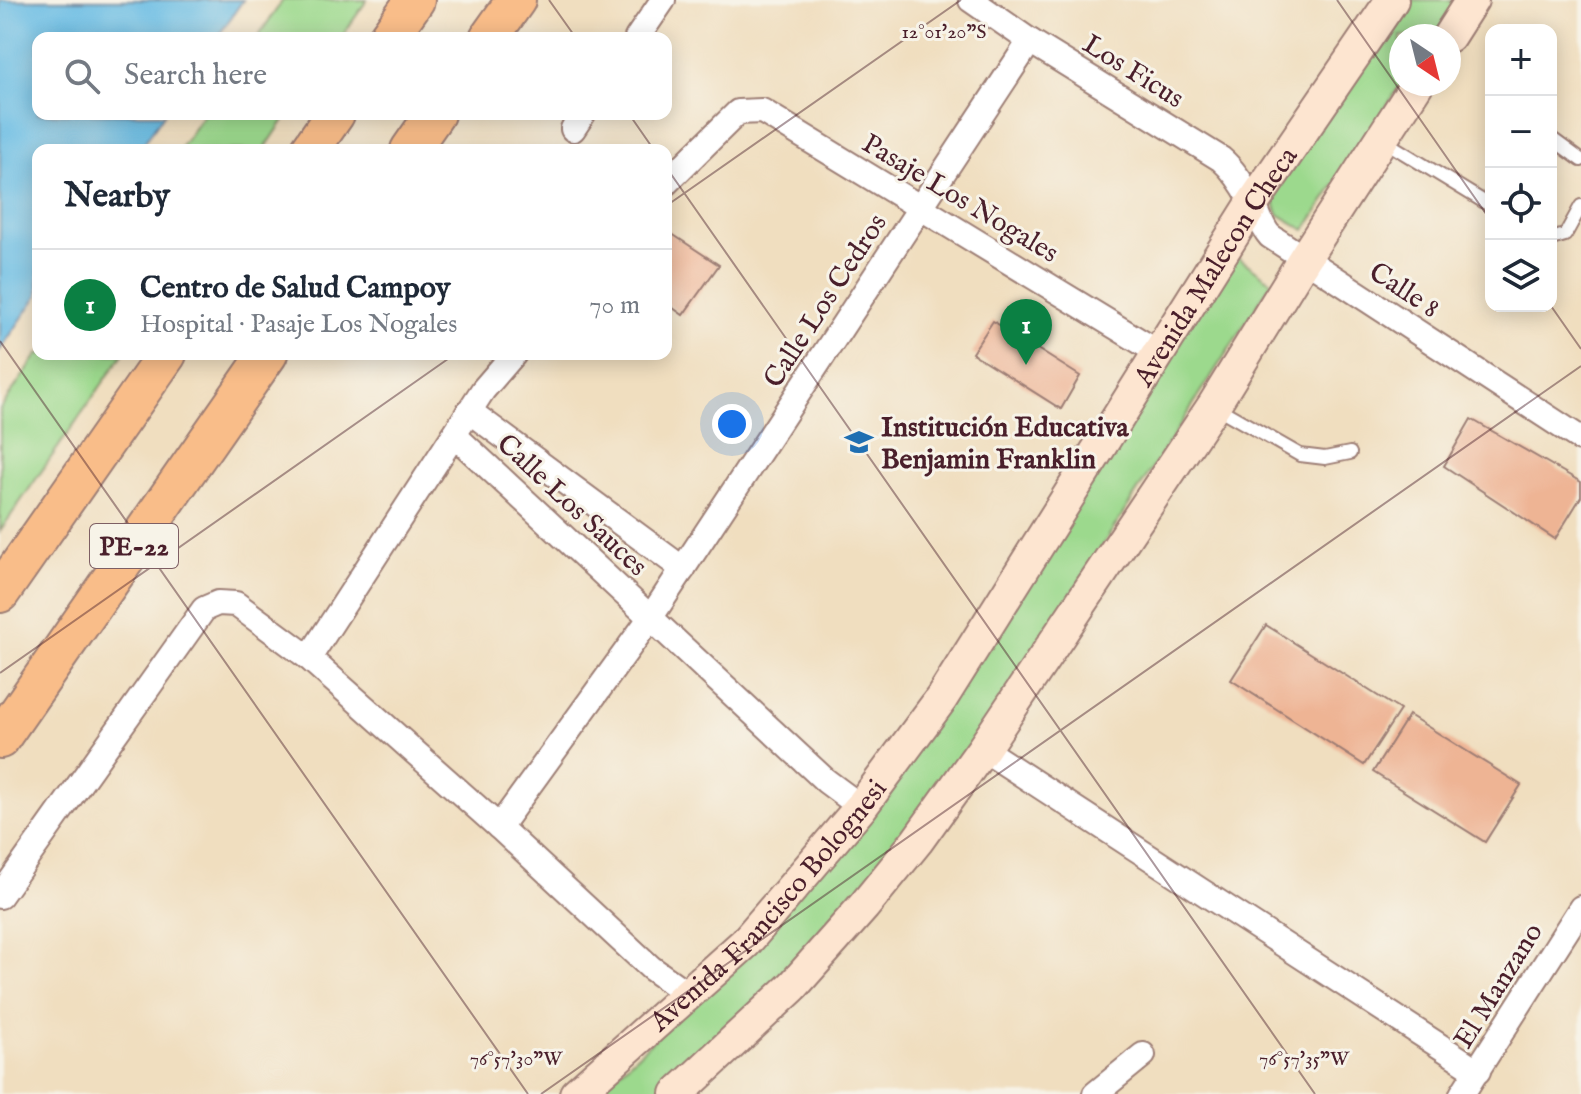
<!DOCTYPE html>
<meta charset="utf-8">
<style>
:root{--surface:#fff;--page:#f2f2f3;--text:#1f2937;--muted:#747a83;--line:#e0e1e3;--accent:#0b8043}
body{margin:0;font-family:"IM FELL English",serif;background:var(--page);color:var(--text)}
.controls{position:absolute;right:24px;top:24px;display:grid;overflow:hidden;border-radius:16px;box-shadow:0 4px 20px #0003}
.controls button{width:72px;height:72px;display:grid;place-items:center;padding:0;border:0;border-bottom:2px solid var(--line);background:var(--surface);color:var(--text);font:40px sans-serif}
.compass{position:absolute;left:1389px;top:24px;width:72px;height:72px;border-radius:50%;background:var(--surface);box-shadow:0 4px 20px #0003;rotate:145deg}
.you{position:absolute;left:732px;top:424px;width:28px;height:28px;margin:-20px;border:6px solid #fff;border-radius:50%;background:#1a73e8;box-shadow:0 0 0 12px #1a73e833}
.badge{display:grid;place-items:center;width:52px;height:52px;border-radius:50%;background:var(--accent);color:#fff;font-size:26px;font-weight:700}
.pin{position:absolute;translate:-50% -66px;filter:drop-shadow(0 2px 4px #0008)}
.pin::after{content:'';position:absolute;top:42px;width:28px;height:24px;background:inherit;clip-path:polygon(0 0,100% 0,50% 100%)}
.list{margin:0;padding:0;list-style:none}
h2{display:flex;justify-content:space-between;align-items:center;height:104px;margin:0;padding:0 32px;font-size:34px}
h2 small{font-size:26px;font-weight:400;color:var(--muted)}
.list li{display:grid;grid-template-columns:52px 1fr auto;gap:24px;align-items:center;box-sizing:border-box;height:112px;padding:0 32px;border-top:2px solid var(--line)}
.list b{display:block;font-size:30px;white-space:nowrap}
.list p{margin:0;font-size:26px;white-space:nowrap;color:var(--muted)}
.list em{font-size:26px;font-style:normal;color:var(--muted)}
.icon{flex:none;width:44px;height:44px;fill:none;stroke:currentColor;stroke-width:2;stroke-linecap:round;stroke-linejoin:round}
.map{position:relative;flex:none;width:1581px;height:1094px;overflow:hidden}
.search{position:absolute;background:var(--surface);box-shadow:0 4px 20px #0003;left:32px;top:32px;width:640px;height:88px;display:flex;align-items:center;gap:20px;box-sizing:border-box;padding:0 28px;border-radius:16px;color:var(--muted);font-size:30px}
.panel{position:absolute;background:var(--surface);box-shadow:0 4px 20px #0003;left:32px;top:144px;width:640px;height:216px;border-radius:16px}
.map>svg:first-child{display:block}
.green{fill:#9cd98d;stroke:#737c5c;stroke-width:2}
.water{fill:#68bce4;stroke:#596e88;stroke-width:2}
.building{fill:#eeb494}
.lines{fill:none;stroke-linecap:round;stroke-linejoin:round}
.service-casing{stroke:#9d7e75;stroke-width:16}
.minor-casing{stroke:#9d7e75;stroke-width:28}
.secondary-casing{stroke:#9d7e75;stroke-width:36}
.trunk-casing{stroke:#9d7e75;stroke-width:42}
.service{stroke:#fff;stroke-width:12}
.minor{stroke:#fff;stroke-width:24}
.secondary{stroke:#fde5d0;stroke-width:32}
.trunk{stroke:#f9bd89;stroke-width:38}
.ticks{fill:none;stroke:#4a1f2b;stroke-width:2;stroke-opacity:0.45}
.labels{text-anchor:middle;stroke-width:6;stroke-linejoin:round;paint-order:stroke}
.shield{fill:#f7f3e8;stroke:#7e5f64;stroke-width:2}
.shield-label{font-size:26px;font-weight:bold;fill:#4a1f2b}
.street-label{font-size:28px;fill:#4a1f2b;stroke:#f7f3e8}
.poi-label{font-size:28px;font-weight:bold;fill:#4a1f2b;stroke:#f7f3e8;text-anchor:start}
.ticks-label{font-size:20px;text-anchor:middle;fill:#4a1f2b;stroke:#f7f3e8;stroke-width:6;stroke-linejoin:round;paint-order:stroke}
</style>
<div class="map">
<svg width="1581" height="1094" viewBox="0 0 1581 1094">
<rect width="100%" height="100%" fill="#f7f3e8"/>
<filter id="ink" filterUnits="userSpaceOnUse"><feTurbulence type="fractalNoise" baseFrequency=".0125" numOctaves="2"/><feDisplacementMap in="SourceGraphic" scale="16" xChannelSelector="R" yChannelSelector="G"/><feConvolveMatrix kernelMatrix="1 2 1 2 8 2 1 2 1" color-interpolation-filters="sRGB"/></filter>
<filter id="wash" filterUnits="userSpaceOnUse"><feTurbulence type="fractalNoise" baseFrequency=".006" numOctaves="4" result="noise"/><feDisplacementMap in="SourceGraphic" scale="32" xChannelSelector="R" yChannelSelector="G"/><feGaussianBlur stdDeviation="1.8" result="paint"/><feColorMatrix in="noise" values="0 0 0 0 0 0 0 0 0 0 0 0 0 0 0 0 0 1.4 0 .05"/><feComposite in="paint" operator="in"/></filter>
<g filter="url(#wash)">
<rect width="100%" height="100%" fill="#f0debf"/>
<!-- green -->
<g class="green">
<polygon points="283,0 367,0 341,38 257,38"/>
<polygon points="1405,0 1460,0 1436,36 1401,36 1401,84 1305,230 1278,214 1271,195"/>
<polygon points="204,114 288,114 264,150 179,150"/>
<polygon points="1236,256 1272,282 975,744 824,932 690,1066 658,1094 595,1094 755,946"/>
<polygon points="38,354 123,354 0,531 0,409"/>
</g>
<!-- water -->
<polygon class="water" points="0,0 243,0 217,38 38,38 38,114 164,114 139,150 38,150 38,295 0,350"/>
<g id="blocks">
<!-- building -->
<g class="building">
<polygon points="666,230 719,265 683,315 666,303"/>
<polygon points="993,321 1080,376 1061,409 972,353"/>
<polygon points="1471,419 1581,482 1581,497 1555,539 1444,466"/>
<polygon points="1266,625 1400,710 1364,765 1231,680"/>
<polygon points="1409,715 1521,785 1485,842 1373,772"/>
</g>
</g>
</g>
<g filter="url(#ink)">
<use href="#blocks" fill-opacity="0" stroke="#9d7e75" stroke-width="2"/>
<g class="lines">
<defs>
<g id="service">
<polyline points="1551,138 1581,160"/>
<polyline points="1381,139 1491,206"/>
<polyline points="1551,239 1565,235 1581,206"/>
<polyline points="1216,407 1300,455 1325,458 1350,453"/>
</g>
<g id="minor">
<path d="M971,0L1030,41L1221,159C1234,170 1244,186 1252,201C1259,213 1260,225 1270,236L1581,439"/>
<polyline points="637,38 663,0"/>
<polyline points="573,129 583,114"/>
<polyline points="666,183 738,112 762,111 1159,353"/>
<polyline points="469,411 683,569"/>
<polyline points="454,435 826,781 861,807"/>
<polyline points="309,658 483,390 514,354"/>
<polyline points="983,749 1478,1071"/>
<polyline points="499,827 651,617 1030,41"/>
<polyline points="0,896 204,609 218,603 236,604 309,658 499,827 651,968 689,995"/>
<polyline points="1095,1094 1143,1055"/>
<polyline points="1462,1094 1581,908"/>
</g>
<g id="secondary">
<polyline points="1449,36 1472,0"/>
<path id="s1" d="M576,1094L745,943L861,807L941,699L1253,203L1392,0"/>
<polyline points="677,1094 793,986 864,906 917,841 983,749 1214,405 1304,259 1417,84"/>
</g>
<g id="trunk">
<polyline points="388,38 415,0"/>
<polyline points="489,38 516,0"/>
<polyline points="310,150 335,114"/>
<polyline points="410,150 435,114"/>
<polyline points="0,593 167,354"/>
<polyline points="0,739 268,354"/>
</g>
</defs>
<!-- service casing -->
<use href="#service" class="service-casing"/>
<!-- minor casing -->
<use href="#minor" class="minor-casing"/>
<!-- secondary casing -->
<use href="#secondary" class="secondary-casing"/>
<!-- trunk casing -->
<use href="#trunk" class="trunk-casing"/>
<!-- service -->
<use href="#service" class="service"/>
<!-- minor -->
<use href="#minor" class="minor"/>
<!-- secondary -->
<use href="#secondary" class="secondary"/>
<!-- trunk -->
<use href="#trunk" class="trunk"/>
</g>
</g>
<!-- ticks -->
<path class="ticks" d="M549,0L576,38M1337,0L1491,221M629,114L654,150M666,167L1315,1094M666,206L961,0M1551,306L1581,349M0,341L528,1094M0,673L455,354M541,1094L1581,366"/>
<!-- icons -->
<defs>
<symbol id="school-bare" viewBox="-9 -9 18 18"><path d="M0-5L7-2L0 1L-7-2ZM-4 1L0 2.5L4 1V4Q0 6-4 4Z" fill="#1f6fb2" stroke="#f7f3e8" stroke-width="2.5" paint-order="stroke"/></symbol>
</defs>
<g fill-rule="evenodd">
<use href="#school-bare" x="839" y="422" width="40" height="40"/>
</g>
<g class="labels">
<!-- shield labels -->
<rect class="shield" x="90" y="524" width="88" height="44" rx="6"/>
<g class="shield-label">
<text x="134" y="555">PE-22</text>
</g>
<!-- street labels -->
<g class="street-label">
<text transform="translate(1134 70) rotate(32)" y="10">Los Ficus</text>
<text transform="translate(961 197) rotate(31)" y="10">Pasaje Los Nogales</text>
<text dy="10" stroke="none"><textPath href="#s1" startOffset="1052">Avenida Malecon Checa</textPath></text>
<text transform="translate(1405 289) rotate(33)" y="10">Calle 8</text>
<text transform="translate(824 300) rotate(-57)" y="10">Calle Los Cedros</text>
<text transform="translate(573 504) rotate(43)" y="10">Calle Los Sauces</text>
<text dy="10" stroke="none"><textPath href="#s1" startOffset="270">Avenida Francisco Bolognesi</textPath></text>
<text transform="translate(1497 985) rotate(-58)" y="10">El Manzano</text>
</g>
<!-- poi labels -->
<g class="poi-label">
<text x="881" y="436">Institución Educativa<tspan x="881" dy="32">Benjamin Franklin</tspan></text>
</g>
</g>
<g class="ticks-label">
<text x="944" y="38">12°01'20"S</text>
<text x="516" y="1065">76°57'30"W</text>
<text x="1304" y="1065">76°57'35"W</text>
</g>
</svg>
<div class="controls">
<button>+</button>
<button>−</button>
<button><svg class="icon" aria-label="locate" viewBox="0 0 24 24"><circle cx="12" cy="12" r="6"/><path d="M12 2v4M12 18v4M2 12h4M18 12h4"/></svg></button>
<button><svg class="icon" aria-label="layers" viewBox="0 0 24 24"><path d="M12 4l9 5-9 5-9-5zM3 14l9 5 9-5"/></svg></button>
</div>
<svg class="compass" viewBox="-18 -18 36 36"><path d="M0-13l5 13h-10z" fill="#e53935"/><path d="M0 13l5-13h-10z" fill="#747a83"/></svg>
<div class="you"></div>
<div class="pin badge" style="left:1026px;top:365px">1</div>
<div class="search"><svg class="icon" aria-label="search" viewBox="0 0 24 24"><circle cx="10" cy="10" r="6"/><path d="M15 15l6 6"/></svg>Search here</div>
<section class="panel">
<h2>Nearby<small></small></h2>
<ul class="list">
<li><span class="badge">1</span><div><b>Centro de Salud Campoy</b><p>Hospital · Pasaje Los Nogales</p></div><em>70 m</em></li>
</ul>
</section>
</div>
